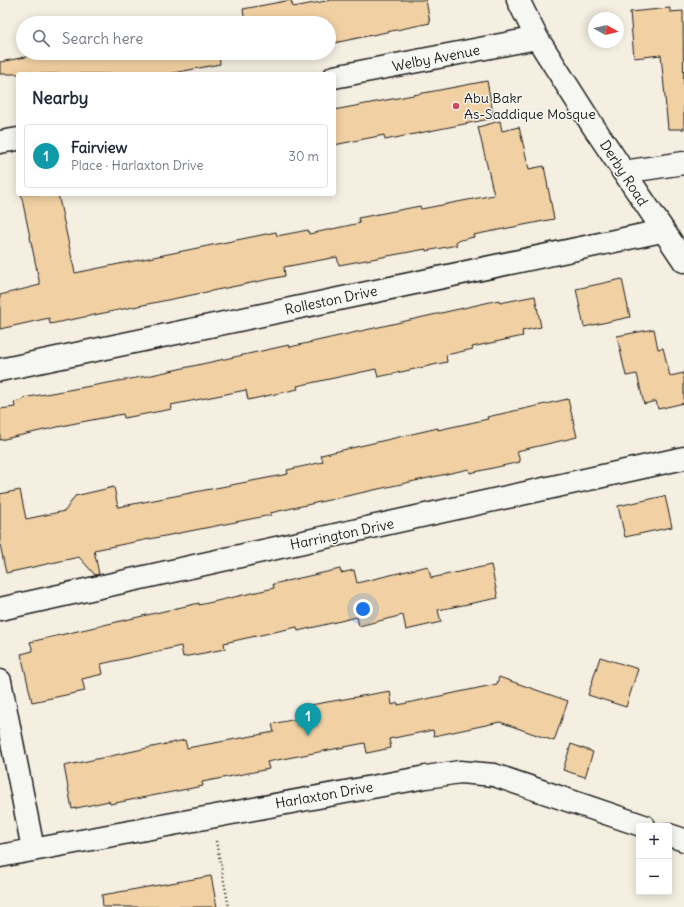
<!DOCTYPE html>
<meta charset="utf-8">
<style>
:root{--surface:#fff;--page:#f2f2f3;--text:#1f2937;--muted:#747a83;--line:#e0e1e3;--accent:#0b8043}
body{margin:0;font-family:Delius,sans-serif;background:var(--page);color:var(--text)}
.controls{position:absolute;right:12px;bottom:12px;display:grid;overflow:hidden;border-radius:4px;box-shadow:0 2px 10px #0003}
.controls button{width:36px;height:36px;display:grid;place-items:center;padding:0;border:0;border-bottom:1px solid var(--line);background:var(--surface);color:var(--text);font:20px sans-serif}
.compass{position:absolute;left:588px;top:12px;width:36px;height:36px;border-radius:50%;background:var(--surface);box-shadow:0 2px 10px #0003;rotate:98deg}
.you{position:absolute;left:363px;top:609px;width:14px;height:14px;margin:-10px;border:3px solid #fff;border-radius:50%;background:#1a73e8;box-shadow:0 0 0 6px #1a73e833}
.badge{display:grid;place-items:center;width:26px;height:26px;border-radius:50%;background:var(--accent);color:#fff;font-size:13px;font-weight:700}
.pin{position:absolute;translate:-50% -33px;filter:drop-shadow(0 1px 2px #0008)}
.pin::after{content:'';position:absolute;top:21px;width:14px;height:12px;background:inherit;clip-path:polygon(0 0,100% 0,50% 100%)}
.list{margin:0;padding:0;list-style:none}
h2{display:flex;justify-content:space-between;align-items:center;height:52px;margin:0;padding:0 16px;font-size:17px}
h2 small{font-size:13px;font-weight:400;color:var(--muted)}
.list li{display:grid;grid-template-columns:26px 1fr auto;gap:12px;align-items:center;box-sizing:border-box;height:64px;margin:0 8px 8px;padding:0 8px;border:1px solid var(--line);border-radius:4px}
.list b{display:block;font-size:15px;white-space:nowrap}
.list p{margin:0;font-size:13px;white-space:nowrap;color:var(--muted)}
.list em{font-size:13px;font-style:normal;color:var(--muted)}
.icon{flex:none;width:22px;height:22px;fill:none;stroke:currentColor;stroke-width:2;stroke-linecap:round;stroke-linejoin:round}
.map{position:relative;flex:none;width:684px;height:907px;overflow:hidden}
.search{position:absolute;background:var(--surface);box-shadow:0 2px 10px #0003;left:16px;top:16px;width:320px;height:44px;display:flex;align-items:center;gap:10px;box-sizing:border-box;padding:0 14px;border-radius:22px;color:var(--muted);font-size:15px}
.panel{position:absolute;background:var(--surface);box-shadow:0 2px 10px #0003;left:16px;top:72px;width:320px;height:124px;border-radius:4px}
.map>svg:first-child{display:block}
.building{fill:#f1d1a3;stroke:#1c1c1c}
.lines{fill:none;stroke-linecap:round;stroke-linejoin:round}
.street-casing{stroke:#1c1c1c;stroke-width:25}
.primary-casing{stroke:#1c1c1c;stroke-width:25}
.path{stroke:#1c1c1c;stroke-width:2.5;stroke-dasharray:1 3;stroke-linecap:butt}
.street{stroke:#f6f6f2;stroke-width:22}
.primary{stroke:#f6f6f2;stroke-width:22}
.poi-dot{fill:#d1495b;stroke:#f6f6f2;stroke-width:1.5}
.labels{text-anchor:middle;stroke-width:3;stroke-linejoin:round;paint-order:stroke}
.street-label{font-size:14px;fill:#1c1c1c;stroke:#f6f6f2}
.poi-label{font-size:14px;fill:#1c1c1c;stroke:#f6f6f2;text-anchor:start}
</style>
<div class="map">
<svg width="684" height="907" viewBox="0 0 684 907">
<rect width="100%" height="100%" fill="#f5efe2"/>
<filter id="ink" filterUnits="userSpaceOnUse"><feTurbulence type="fractalNoise" baseFrequency=".025" numOctaves="2"/><feDisplacementMap in="SourceGraphic" scale="8" xChannelSelector="R" yChannelSelector="G"/><feConvolveMatrix kernelMatrix="1 2 1 2 8 2 1 2 1" color-interpolation-filters="sRGB"/></filter>
<g filter="url(#ink)">
<!-- building -->
<g class="building">
<polygon points="291,0 293,7 331,0 426,0 430,23 329,44 329,23 245,23 243,9"/>
<polygon points="670,8 670,12 683,11 684,129 668,129 661,55 634,58 630,12"/>
<polygon points="46,53 219,53 220,64 168,74 0,74 0,62"/>
<polygon points="487,81 494,118 385,140 384,135 334,145 334,110"/>
<polygon points="500,121 502,131 519,127 529,169 544,166 554,219 473,235 474,237 456,241 457,245 426,251 426,249 339,265 337,257 284,267 285,276 50,324 49,318 0,329 0,295 40,285 21,194 58,194 75,273 276,232 277,236 308,230 309,234 360,223 358,218 420,206 421,209 494,195 478,127"/>
<polygon points="622,279 630,317 584,327 576,289"/>
<polygon points="535,296 541,327 522,331 523,336 472,347 473,349 446,355 447,362 378,377 376,369 297,386 298,389 248,400 246,390 171,405 172,409 124,418 123,414 71,424 0,440 0,409 15,407 14,402 23,400 23,398 147,376 289,345 290,347 499,300 500,303"/>
<polygon points="654,329 658,349 663,348 670,376 684,373 684,403 658,409 656,401 644,404 637,374 626,376 617,336"/>
<polygon points="568,399 577,437 517,451 520,462 470,473 469,469 270,513 271,515 94,550 99,574 95,575 79,557 6,573 0,544 0,494 20,490 26,519 65,511 75,496 114,487 118,507 288,474 287,470 323,462 321,455 438,428 438,430 488,419 487,417"/>
<polygon points="665,496 672,527 625,537 618,506"/>
<polygon points="491,565 498,598 438,610 441,622 406,630 403,615 359,626 357,617 298,631 297,627 224,643 225,649 183,657 181,646 101,664 103,674 82,679 85,691 32,702 21,654 33,651 30,642 199,603 199,605 274,588 273,584 340,569 341,573 354,570 357,583 428,566 431,578"/>
<polygon points="600,657 638,669 626,707 588,695"/>
<polygon points="499,677 568,701 554,741 500,722 434,736 433,730 389,739 391,748 367,753 365,743 267,762 269,769 202,782 203,786 110,804 109,801 72,809 64,766 185,740 187,748 274,732 272,724 301,718 299,707 390,691 392,705 398,703 398,705 497,684"/>
<polygon points="571,744 593,752 585,777 563,770"/>
<polygon points="211,876 217,907 103,907 102,895"/>
</g>
<g class="lines">
<defs>
<g id="street">
<polyline points="334,77 537,38"/>
<polyline points="0,142 18,139"/>
<polyline points="623,172 684,163"/>
<polyline points="0,370 662,231"/>
<polyline points="0,609 684,458"/>
<polyline points="0,681 33,849"/>
<polyline points="669,835 684,840"/>
<polyline points="0,856 426,777 460,772 494,775 644,826"/>
</g>
<polyline id="primary" points="518,0 537,38 593,126 684,261"/>
</defs>
<!-- street casing -->
<use href="#street" class="street-casing"/>
<!-- primary casing -->
<use href="#primary" class="primary-casing"/>
<!-- path -->
<polyline class="path" points="216,841 229,907"/>
<!-- street -->
<use href="#street" class="street"/>
<!-- primary -->
<use href="#primary" class="primary"/>
</g>
</g>
<!-- markers -->
<circle class="poi-dot" cx="456" cy="106" r="4"/>
<g class="labels">
<!-- street labels -->
<g class="street-label">
<text transform="translate(436 58) rotate(-11)" y="5">Welby Avenue</text>
<text transform="translate(624 173) rotate(57)" y="5">Derby Road</text>
<text transform="translate(331 300) rotate(-12)" y="5">Rolleston Drive</text>
<text transform="translate(342 534) rotate(-12)" y="5">Harrington Drive</text>
<text transform="translate(324 795) rotate(-10)" y="5">Harlaxton Drive</text>
</g>
<!-- poi labels -->
<g class="poi-label">
<text x="464" y="103">Abu Bakr<tspan x="464" dy="16">As-Saddique Mosque</tspan></text>
</g>
</g>
</svg>
<div class="controls">
<button>+</button>
<button>−</button>
</div>
<svg class="compass" viewBox="-18 -18 36 36"><path d="M0-13l5 13h-10z" fill="#e53935"/><path d="M0 13l5-13h-10z" fill="#747a83"/></svg>
<div class="you"></div>
<div class="pin badge" style="left:308px;top:736px;background:#0f9aa8">1</div>
<div class="search"><svg class="icon" aria-label="search" viewBox="0 0 24 24"><circle cx="10" cy="10" r="6"/><path d="M15 15l6 6"/></svg>Search here</div>
<section class="panel">
<h2>Nearby<small></small></h2>
<ul class="list">
<li><span class="badge" style="background:#0f9aa8">1</span><div><b>Fairview</b><p>Place · Harlaxton Drive</p></div><em>30 m</em></li>
</ul>
</section>
</div>
